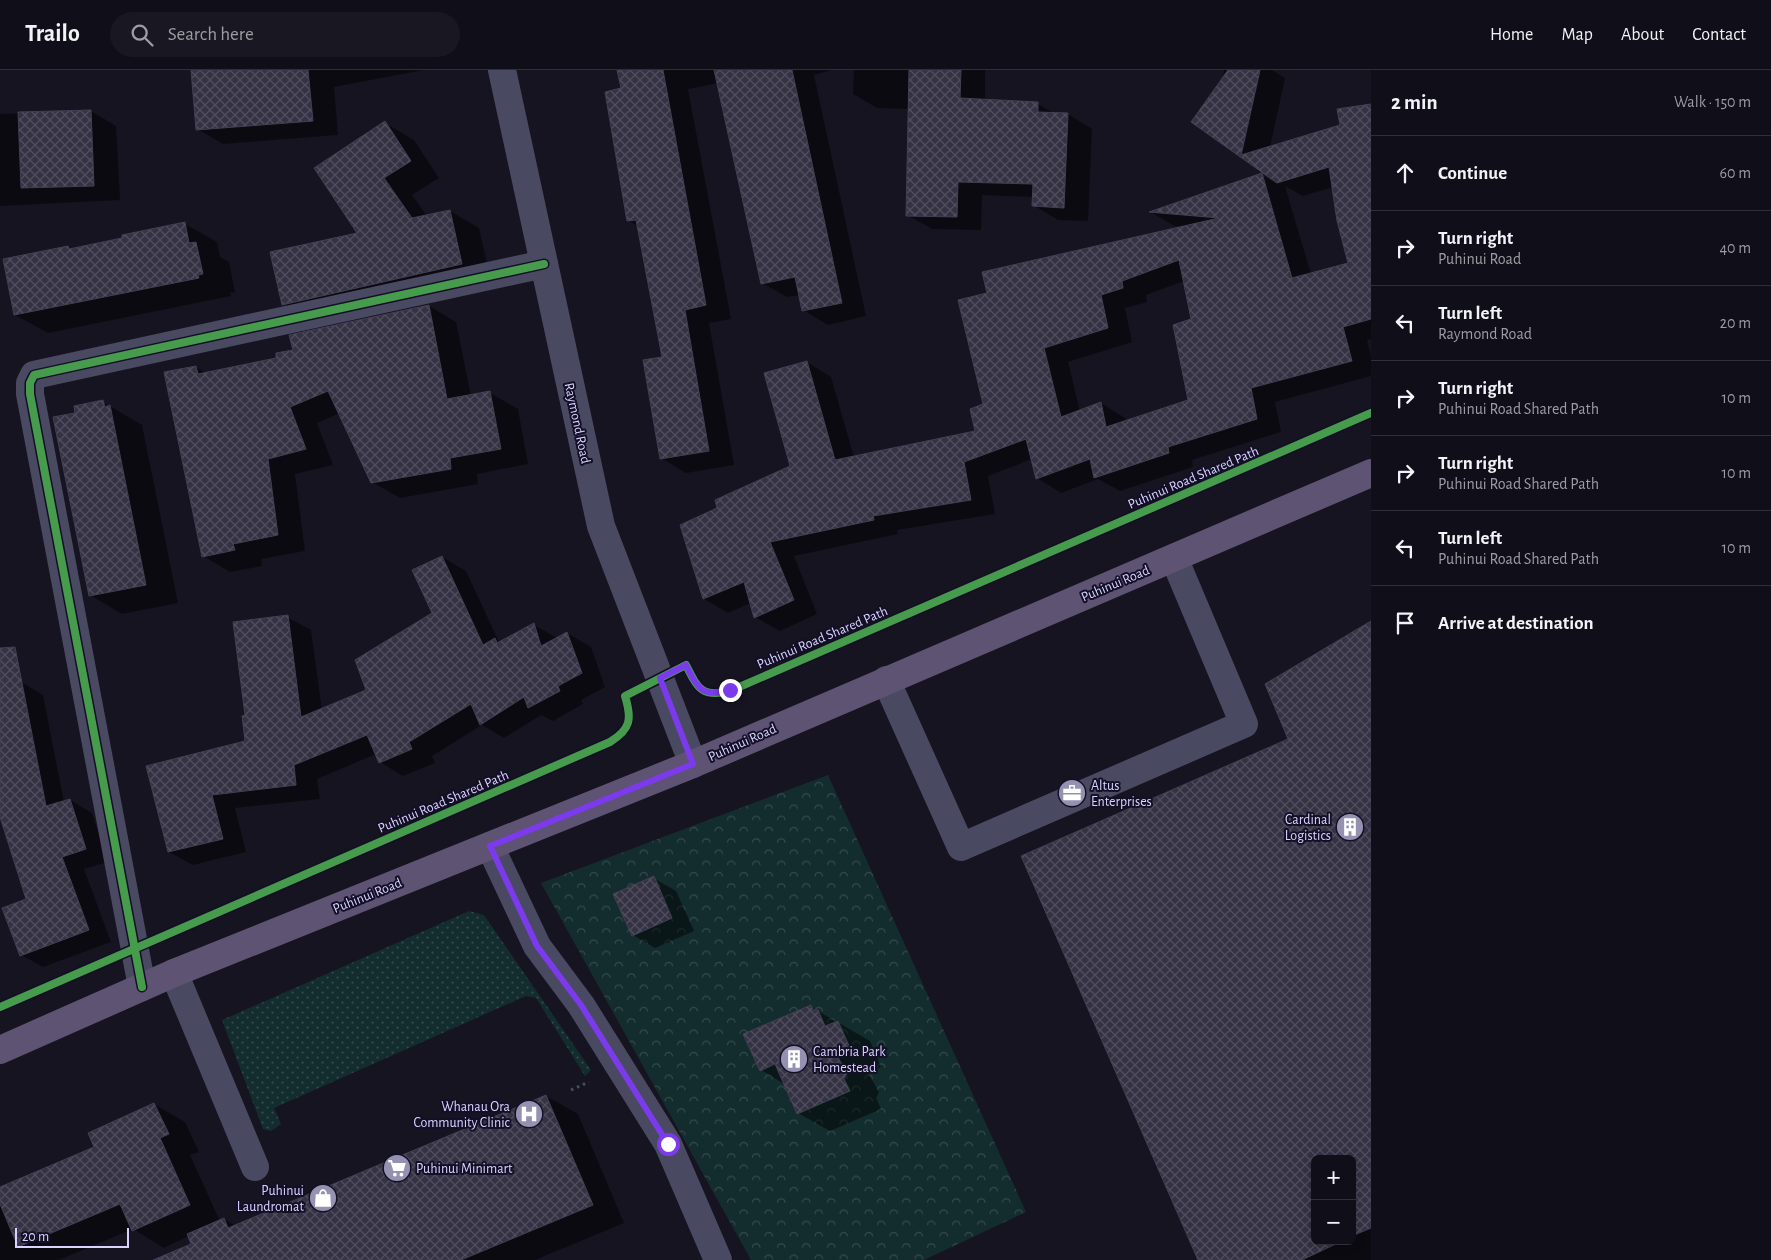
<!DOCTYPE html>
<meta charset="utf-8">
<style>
:root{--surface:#100f19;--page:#191822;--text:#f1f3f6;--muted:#9c9ca2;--line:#302f38}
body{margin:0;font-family:"Alegreya Sans",sans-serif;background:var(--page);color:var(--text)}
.controls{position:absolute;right:15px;bottom:15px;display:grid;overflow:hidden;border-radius:8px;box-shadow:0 2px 8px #0003}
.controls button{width:45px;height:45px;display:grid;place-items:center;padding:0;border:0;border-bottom:1px solid var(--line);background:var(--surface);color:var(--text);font:25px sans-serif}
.scale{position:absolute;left:15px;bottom:12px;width:114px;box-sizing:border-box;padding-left:5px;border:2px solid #d9d4ff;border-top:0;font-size:14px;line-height:18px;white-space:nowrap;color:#d9d4ff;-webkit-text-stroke:4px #130f26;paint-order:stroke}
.stop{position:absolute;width:15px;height:15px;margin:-11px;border:4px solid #7c3aed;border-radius:50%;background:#fff}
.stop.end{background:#7c3aed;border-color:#fff;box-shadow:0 1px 5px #0008}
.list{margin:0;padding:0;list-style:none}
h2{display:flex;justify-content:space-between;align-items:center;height:65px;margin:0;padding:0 20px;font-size:21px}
h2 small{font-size:16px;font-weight:400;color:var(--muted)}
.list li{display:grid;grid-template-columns:32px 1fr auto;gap:15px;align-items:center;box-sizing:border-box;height:75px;padding:0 20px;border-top:1px solid var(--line)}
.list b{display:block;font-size:19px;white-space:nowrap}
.list p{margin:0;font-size:16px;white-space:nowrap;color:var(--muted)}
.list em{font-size:16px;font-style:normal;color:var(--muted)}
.icon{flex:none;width:28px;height:28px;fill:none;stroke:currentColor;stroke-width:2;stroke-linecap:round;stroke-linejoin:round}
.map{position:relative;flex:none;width:1371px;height:1190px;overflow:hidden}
header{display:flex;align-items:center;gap:30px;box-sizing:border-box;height:70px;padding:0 25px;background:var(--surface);border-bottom:1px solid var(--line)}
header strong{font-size:24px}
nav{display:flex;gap:28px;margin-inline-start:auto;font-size:18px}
.search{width:350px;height:45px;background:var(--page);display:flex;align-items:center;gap:12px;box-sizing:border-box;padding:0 18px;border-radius:28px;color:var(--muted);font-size:19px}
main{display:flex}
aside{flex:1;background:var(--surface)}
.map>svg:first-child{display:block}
.grass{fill:url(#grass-dots)}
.park{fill:url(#park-crowns)}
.shadow{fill:#0007;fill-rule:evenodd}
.building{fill:url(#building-cross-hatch);stroke:#433f54;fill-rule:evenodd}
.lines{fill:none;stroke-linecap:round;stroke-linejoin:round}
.path{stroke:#44505f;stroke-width:3;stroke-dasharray:2.5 4;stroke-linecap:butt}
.minor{stroke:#4a4962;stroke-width:28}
.major{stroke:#5e5373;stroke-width:28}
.cycleway-casing{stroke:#130f26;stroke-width:11}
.cycleway{stroke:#469c4c;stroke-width:8}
.route{stroke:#7c3aed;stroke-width:6}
.labels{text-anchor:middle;stroke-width:4;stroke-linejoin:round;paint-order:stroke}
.street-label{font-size:14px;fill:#d9d4ff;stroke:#130f26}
.poi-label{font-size:14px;fill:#d9d4ff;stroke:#130f26;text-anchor:start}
</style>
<header>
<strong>Trailo</strong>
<div class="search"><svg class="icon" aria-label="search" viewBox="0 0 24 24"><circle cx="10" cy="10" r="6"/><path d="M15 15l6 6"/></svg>Search here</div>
<nav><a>Home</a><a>Map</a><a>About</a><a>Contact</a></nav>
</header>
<main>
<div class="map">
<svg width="1371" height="1190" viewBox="0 0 1371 1190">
<defs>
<pattern id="grass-dots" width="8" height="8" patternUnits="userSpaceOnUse" patternTransform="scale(1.25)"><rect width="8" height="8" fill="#132c2d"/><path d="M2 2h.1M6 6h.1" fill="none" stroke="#354a4c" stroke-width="1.8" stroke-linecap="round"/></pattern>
<pattern id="park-crowns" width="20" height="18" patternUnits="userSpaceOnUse" patternTransform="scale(1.25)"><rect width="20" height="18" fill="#132c2d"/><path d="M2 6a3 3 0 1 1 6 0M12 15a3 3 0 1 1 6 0" fill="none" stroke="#354a4c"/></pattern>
<pattern id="building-cross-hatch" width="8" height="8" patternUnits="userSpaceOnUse" patternTransform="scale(1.25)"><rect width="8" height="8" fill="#343243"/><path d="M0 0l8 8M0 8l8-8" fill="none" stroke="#514f5f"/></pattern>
</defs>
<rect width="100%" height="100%" fill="#161421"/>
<!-- grass -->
<polygon class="grass" points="469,841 484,845 591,1000 585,1006 536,928 526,926 274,1038 281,1054 271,1061 263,1059 222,950"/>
<!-- park -->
<polygon class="park" points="828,705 1026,1142 924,1190 751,1190 541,813"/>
<!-- shadow -->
<g class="shadow">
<polygon points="192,0 424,0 334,17 338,65 223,74 197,59"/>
<polygon points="619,0 832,0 814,5 866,246 828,255 803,240 800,225 787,227 762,213 718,13 688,19 731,249 709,253 734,395 686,403 661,388 663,288 639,157 628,150 622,19"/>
<polygon points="854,0 985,0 985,31 1038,34 1055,44 1068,44 1092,59 1088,151 1058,150 1033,135 1034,127 982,125 981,160 932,159 907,145 909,39 877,38 853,24"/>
<path d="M1224,0H1272L1285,8L1270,77L1341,56L1371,35V269L1367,270L1371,286V306L1275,332L1281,362L1192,390L1193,397L1120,421L1098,409L1061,423L1037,408L1032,389L988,406L995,444L897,460L898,464L794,486L817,544L780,561L755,547L751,533L728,543L704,529L719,439L792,397L807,292L831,307L854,387L976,362L984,335L988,224L1184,157L1175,156L1152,143L1261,105L1276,113L1277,111L1242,86L1260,3L1223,9ZM1285,116L1303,126L1333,117L1350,194L1311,204ZM1184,211L1193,250L1190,331L1126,352L1125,348L1101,333L1080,341L1068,292L1132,272L1125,238L1147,232L1146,225Z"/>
<polygon points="91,41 116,56 120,130 0,136 0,44"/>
<polygon points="385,53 414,70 439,108 412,125 427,146 450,141 479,158 491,211 313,251 284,234 359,163"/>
<polygon points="185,154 217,172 220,187 229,192 235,222 230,223 231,226 48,263 15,245 68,177 72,180"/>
<polygon points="429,236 456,252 471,326 490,323 518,339 528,394 477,404 478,414 400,428 372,412 340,343 317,353 333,395 295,404 305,481 261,489 262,496 230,502 203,486 196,297 206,303 278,289 294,281"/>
<polygon points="103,332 142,355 178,533 122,544 90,525 77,344"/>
<polygon points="442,487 466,501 499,572 534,555 557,568 567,563 591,577 605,617 581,630 583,634 553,651 541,645 504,668 482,655 432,686 435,693 403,706 380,692 376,684 317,709 320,729 235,738 246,782 193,795 169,782 246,672 247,646 287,547 311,560 322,640 368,620 433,543"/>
<path d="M1371,553V1190H1199L1289,669ZM1315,1089H1352V1171H1315Z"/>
<polygon points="0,581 21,612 43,625 64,732 70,730 92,743 108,792 84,799 111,872 43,897 21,885 28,830 0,743"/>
<polygon points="653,808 676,821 694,861 655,878 633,865"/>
<polygon points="811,937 870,971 881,997 868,1003 879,1022 876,1028 881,1039 830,1061 798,1043 786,1015 761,1000"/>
<polygon points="546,1026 578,1044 624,1153 535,1190 199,1190 189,1166 164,1178 133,1159 59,1190 0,1190 0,1118 96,1077 154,1034 185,1052 199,1082 190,1085 220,1151 224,1149 236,1156"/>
</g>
<!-- building -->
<g class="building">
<polygon points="191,0 308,0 313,51 196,60"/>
<polygon points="617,0 663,0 706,235 685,240 709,381 660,389 643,290 662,287 636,150 627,151 605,22 621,18"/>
<polygon points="714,0 792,0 842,233 802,241 795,207 761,214"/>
<polygon points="909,0 961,0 960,28 1038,32 1038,42 1068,43 1064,138 1032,136 1033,114 958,112 957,147 906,146"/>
<path d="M1228,0H1260L1241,85L1340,55L1337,39L1371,34V249L1343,257L1352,291L1251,318L1257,349L1168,377L1169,383L1094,408L1090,389L1036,409L1026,369L964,392L971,430L873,446L874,450L770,472L794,530L754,548L744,512L703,529L680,455L717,438L715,430L790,396L764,303L807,291L835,390L975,361L970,339L983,334L958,230L987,223L982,202L1219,148L1149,142L1262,103L1292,208L1348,193L1337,151L1329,97L1277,113L1191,52ZM1179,190L1191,249L1173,255L1188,330L1106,357L1101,332L1061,347L1044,278L1108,258L1101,225L1123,218L1122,211Z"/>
<polygon points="91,40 94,116 21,118 18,42"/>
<polygon points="385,51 411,91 384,108 412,148 450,140 462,194 282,235 270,182 357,163 314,98"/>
<polygon points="185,152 189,173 196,172 203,204 198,205 199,208 14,245 3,189 68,176 69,179 122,168 122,165"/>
<polygon points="429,235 447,329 490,321 501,379 450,388 451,399 371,413 328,321 290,337 306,379 268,389 278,465 233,474 235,480 202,487 164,302 196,296 198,304 276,288 276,283 293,280 289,265"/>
<polygon points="103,330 105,337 110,335 146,515 89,526 53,347 75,343 74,336"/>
<polygon points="442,486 483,575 495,568 497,573 534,553 541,576 567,562 582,603 558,616 560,621 528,638 524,627 480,655 471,634 409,672 412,679 379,693 367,665 294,695 296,715 212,725 223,769 168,782 146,696 245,671 242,646 245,645 233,552 288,545 301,647 366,620 355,590 432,543 412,500"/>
<polygon points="1371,551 1371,1158 1352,1166 1352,1089 1315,1089 1315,1171 1342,1171 1302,1190 1198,1190 1021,786 1288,669 1265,614"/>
<polygon points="15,577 46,736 70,729 86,779 62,787 89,860 20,886 2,838 26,829 0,747 0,578"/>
<polygon points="654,806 672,848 632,866 613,824"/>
<polygon points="811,935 813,940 818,940 825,956 838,951 850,978 836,984 847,1003 844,1009 850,1021 797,1044 775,994 760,1001 743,964"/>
<polygon points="546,1025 593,1135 461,1190 153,1190 191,1174 187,1164 224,1148 228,1158"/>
<polygon points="154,1033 169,1064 160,1068 190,1135 132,1161 120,1134 18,1177 0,1134 0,1117 94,1077 88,1063"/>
</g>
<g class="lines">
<!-- path -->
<polyline class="path" points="571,1020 589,1012"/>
<!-- minor -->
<g class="minor">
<polyline points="502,0 601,456 693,694"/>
<polyline points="886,610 961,777 1244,654 1174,488"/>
<polyline points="490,776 537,876 581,935 668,1074 718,1190"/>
<polyline points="174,903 255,1097"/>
<polyline points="142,917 30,324 30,313 34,305 544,194"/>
</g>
<!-- major -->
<polyline class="major" points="0,980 174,903 693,694 1371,403"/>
<defs>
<g id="cycleway">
<polyline points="142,917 30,324 30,313 34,305 544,194"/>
<path d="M0,937L610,672C631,659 632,649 625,626L686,595C698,619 702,628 730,621L1371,343"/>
</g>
</defs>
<!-- cycleway casing -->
<use href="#cycleway" class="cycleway-casing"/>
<!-- cycleway -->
<use href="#cycleway" class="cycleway"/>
</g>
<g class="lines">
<!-- route -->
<path class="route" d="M668,1074L581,935L537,876L490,776L693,694L660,608L686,595C698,619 702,628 730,620"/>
</g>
<!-- icons -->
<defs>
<symbol id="office-disc" viewBox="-11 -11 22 22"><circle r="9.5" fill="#9591b1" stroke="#130f26"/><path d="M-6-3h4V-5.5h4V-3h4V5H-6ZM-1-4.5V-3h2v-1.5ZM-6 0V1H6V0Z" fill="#fff"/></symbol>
<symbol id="building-disc" viewBox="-11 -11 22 22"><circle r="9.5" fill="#9591b1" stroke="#130f26"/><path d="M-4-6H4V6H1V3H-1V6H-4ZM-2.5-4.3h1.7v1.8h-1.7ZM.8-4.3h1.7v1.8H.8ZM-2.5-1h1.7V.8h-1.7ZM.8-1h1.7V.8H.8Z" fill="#fff"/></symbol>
<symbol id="hospital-disc" viewBox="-11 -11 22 22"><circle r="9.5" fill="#9591b1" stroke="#130f26"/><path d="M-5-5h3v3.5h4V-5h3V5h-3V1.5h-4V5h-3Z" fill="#fff"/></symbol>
<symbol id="supermarket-disc" viewBox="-11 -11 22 22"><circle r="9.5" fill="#9591b1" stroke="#130f26"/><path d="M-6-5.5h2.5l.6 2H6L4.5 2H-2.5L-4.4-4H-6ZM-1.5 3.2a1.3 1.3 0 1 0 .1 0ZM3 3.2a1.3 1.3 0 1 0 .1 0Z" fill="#fff"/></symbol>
<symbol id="shop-disc" viewBox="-11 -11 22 22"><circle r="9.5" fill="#9591b1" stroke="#130f26"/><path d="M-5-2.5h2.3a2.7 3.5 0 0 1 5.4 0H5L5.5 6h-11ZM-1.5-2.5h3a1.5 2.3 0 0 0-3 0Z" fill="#fff"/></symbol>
</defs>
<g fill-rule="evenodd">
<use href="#office-disc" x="1056" y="707" width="32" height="32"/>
<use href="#building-disc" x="1334" y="741" width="32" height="32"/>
<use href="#building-disc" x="778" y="973" width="32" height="32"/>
<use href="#hospital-disc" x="513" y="1028" width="32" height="32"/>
<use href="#supermarket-disc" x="381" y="1082" width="32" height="32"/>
<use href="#shop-disc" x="307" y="1112" width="32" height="32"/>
</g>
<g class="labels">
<!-- street labels -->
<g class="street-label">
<text transform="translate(578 353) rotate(78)" y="5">Raymond Road</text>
<text transform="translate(1193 407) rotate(-23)" y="5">Puhinui Road Shared Path</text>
<text transform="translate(1115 513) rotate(-23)" y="5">Puhinui Road</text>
<text transform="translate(822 567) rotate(-23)" y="5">Puhinui Road Shared Path</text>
<text transform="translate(742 672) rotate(-24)" y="5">Puhinui Road</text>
<text transform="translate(443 731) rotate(-23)" y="5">Puhinui Road Shared Path</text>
<text transform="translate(367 825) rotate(-22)" y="5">Puhinui Road</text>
</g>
<!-- poi labels -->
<g class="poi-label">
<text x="1091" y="720">Altus<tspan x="1091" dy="16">Enterprises</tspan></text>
<text x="1331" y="754" text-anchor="end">Cardinal<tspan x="1331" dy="16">Logistics</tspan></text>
<text x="813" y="986">Cambria Park<tspan x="813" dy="16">Homestead</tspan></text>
<text x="510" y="1041" text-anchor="end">Whanau Ora<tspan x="510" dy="16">Community Clinic</tspan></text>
<text x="416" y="1103">Puhinui Minimart</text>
<text x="304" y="1125" text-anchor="end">Puhinui<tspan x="304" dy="16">Laundromat</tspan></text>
</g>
</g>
</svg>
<div class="controls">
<button>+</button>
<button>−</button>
</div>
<div class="scale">20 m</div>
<div class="stop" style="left:668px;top:1074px"></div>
<div class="stop end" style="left:730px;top:620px"></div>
</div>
<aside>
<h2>2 min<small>Walk · 150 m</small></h2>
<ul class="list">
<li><svg class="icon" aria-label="ahead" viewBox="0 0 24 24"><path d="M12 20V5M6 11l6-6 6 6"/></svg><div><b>Continue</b></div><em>60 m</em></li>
<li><svg class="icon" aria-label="right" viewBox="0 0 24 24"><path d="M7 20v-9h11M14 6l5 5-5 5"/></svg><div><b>Turn right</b><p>Puhinui Road</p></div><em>40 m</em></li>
<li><svg class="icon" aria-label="left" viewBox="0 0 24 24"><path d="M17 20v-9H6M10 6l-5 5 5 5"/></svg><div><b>Turn left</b><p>Raymond Road</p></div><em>20 m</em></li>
<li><svg class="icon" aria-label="right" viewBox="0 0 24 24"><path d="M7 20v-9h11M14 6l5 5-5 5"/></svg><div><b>Turn right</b><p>Puhinui Road Shared Path</p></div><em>10 m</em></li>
<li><svg class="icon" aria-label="right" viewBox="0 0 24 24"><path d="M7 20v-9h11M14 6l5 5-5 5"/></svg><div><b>Turn right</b><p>Puhinui Road Shared Path</p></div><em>10 m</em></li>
<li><svg class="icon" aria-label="left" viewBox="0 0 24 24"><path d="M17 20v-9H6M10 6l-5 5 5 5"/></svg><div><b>Turn left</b><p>Puhinui Road Shared Path</p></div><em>10 m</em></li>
<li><svg class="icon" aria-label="arrive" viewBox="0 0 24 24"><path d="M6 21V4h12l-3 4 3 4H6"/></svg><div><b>Arrive at destination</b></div></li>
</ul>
</aside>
</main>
